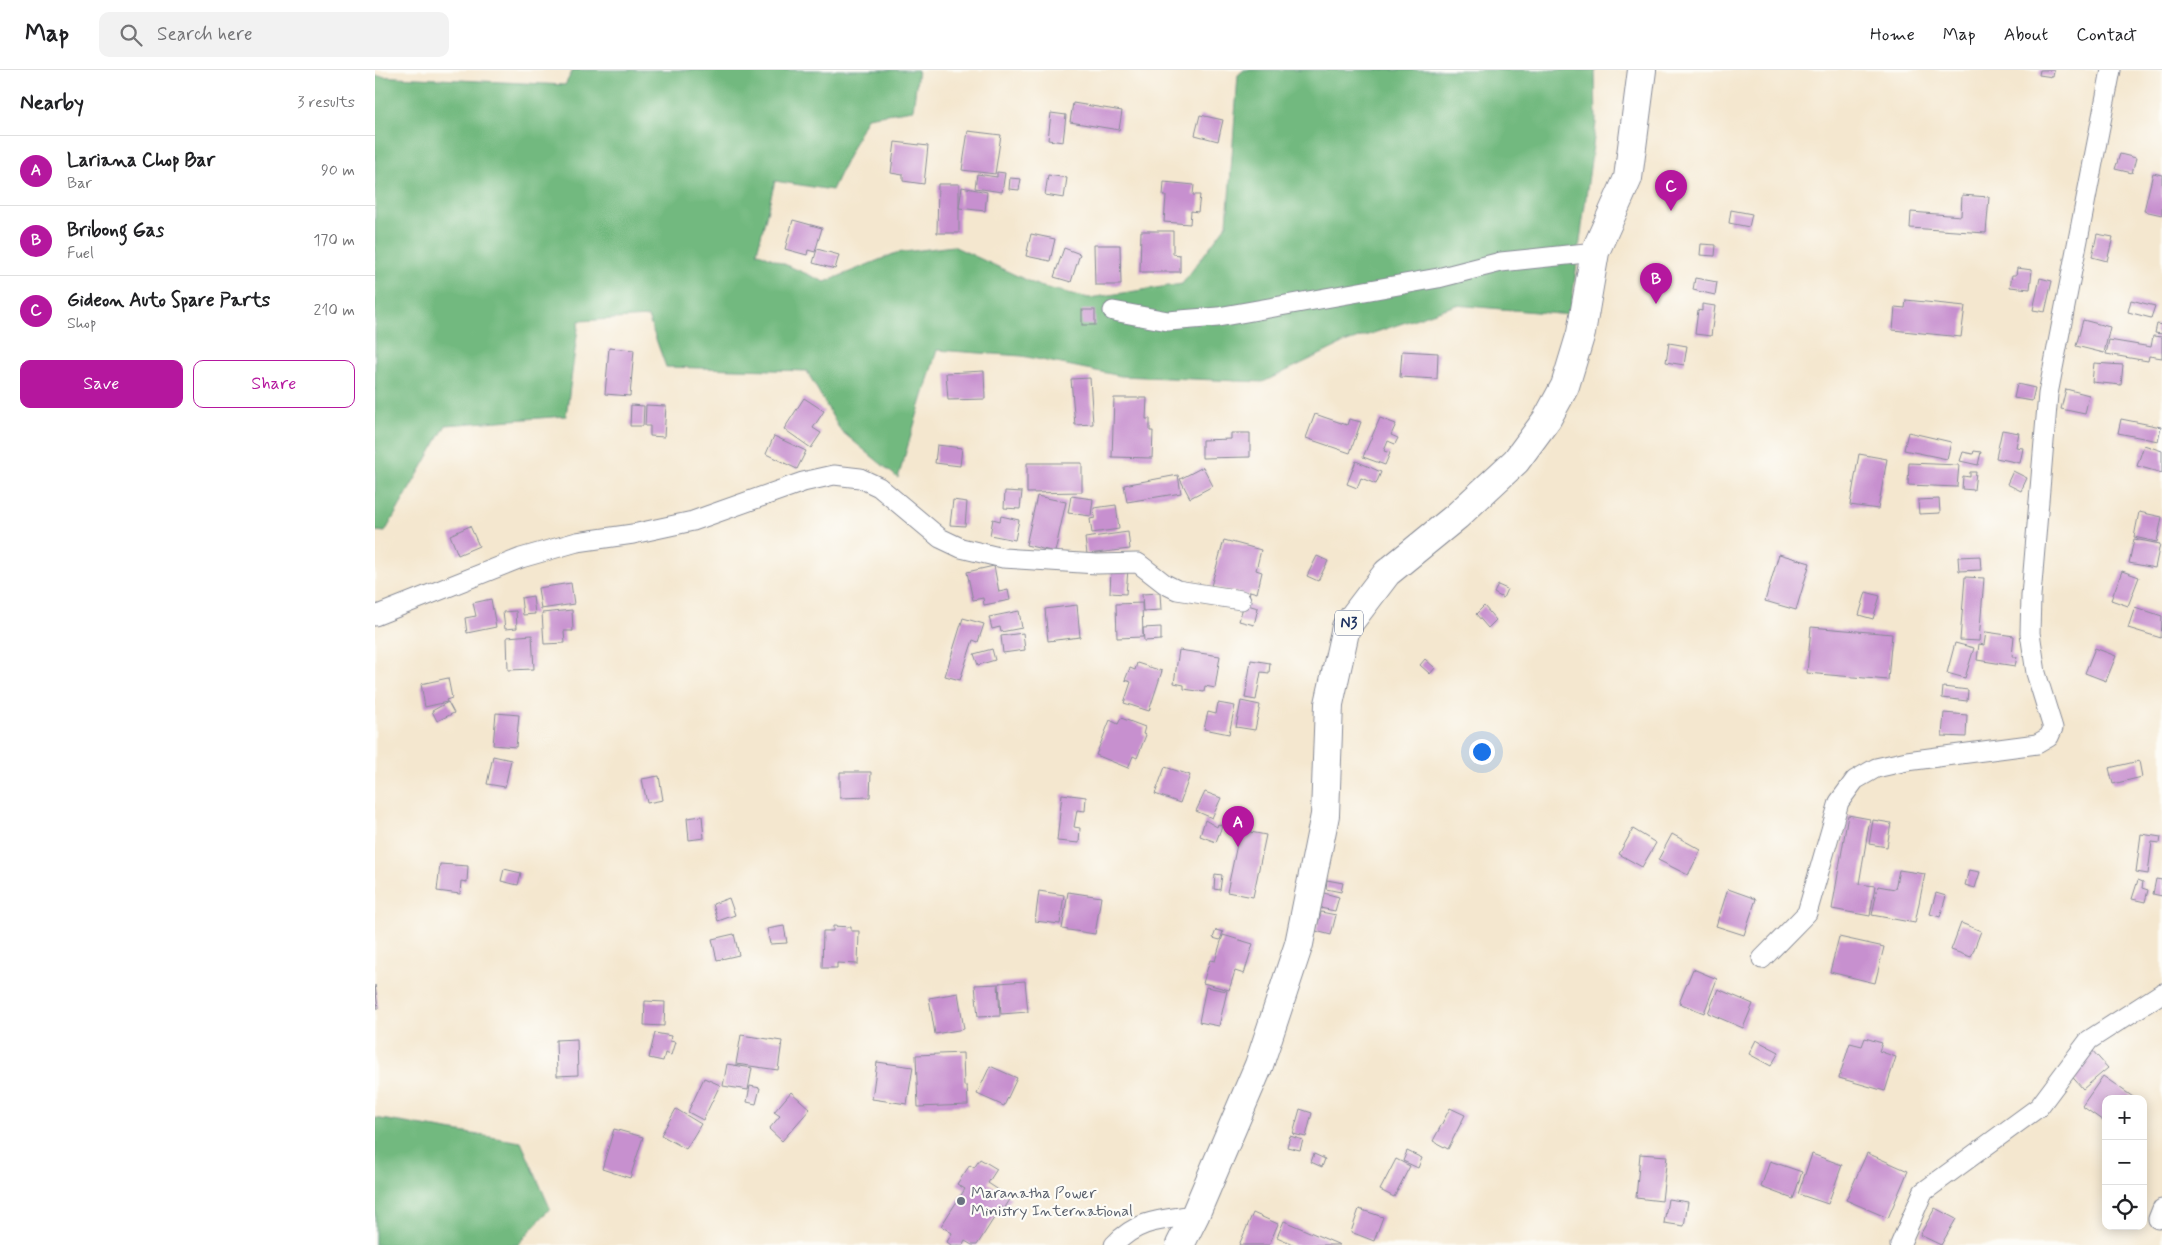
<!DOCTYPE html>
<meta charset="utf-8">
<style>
:root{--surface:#fff;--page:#f2f2f2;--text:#202124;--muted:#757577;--line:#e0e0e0;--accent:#b5179e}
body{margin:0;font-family:Mynerve,sans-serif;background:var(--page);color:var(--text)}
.controls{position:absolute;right:15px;bottom:15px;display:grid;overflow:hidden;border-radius:10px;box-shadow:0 2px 12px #0003}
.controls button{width:45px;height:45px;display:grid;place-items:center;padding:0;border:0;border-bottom:1px solid var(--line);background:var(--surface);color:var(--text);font:25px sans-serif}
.you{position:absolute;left:1106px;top:681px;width:18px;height:18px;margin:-12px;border:4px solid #fff;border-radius:50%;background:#1a73e8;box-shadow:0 0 0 8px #1a73e833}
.badge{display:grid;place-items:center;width:32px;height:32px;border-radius:50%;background:var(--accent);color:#fff;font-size:16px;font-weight:700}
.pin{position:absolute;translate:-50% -41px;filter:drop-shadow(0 1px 2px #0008)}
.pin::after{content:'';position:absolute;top:26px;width:18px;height:15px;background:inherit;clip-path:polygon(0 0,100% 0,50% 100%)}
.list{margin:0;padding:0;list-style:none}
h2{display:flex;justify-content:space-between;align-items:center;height:65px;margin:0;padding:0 20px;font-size:21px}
h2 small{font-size:16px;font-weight:400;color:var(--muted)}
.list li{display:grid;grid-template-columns:32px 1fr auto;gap:15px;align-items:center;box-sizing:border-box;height:70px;padding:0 20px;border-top:1px solid var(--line)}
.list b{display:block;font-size:19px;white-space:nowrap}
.list p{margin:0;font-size:16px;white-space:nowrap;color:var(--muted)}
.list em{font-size:16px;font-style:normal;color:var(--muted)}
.actions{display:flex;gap:10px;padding:15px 20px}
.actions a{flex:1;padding:11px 0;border:1px solid var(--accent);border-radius:10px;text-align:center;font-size:18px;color:var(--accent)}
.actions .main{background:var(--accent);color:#fff}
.icon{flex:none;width:28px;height:28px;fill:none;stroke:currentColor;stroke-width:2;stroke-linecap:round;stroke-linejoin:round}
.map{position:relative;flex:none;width:1787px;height:1175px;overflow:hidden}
header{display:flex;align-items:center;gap:30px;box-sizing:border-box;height:70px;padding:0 25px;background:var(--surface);border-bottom:1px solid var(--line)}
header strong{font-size:24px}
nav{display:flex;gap:28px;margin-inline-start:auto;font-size:18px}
.search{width:350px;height:45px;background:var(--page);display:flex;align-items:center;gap:12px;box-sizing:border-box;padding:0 18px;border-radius:10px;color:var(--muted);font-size:19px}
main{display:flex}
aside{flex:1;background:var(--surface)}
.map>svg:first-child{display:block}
.forest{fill:#72b97f;stroke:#46746e}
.building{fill:#c790cf}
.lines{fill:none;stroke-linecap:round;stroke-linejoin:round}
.street-casing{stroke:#888b96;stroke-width:21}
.primary-casing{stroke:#888b96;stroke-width:30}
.street{stroke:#fff;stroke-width:19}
.primary{stroke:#fff;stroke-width:28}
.worship-dot{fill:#6b7280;stroke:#fdfcf7;stroke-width:2}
.labels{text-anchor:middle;stroke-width:4.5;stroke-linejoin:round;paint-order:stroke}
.shield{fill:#fdfcf7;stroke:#5f6c8c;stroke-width:1}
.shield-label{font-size:15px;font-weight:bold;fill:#1b2f5e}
.worship-label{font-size:16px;fill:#5b616d;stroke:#fdfcf7;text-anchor:start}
</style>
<header>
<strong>Map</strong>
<div class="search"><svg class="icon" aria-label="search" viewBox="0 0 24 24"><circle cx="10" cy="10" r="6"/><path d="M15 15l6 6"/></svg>Search here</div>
<nav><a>Home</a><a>Map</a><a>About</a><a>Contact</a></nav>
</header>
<main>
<aside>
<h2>Nearby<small>3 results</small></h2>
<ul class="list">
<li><span class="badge">A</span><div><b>Lariana Chop Bar</b><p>Bar</p></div><em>90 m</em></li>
<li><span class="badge">B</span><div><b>Bribong Gas</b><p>Fuel</p></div><em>170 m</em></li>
<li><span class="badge">C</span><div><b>Gideon Auto Spare Parts</b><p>Shop</p></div><em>210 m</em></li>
</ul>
<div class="actions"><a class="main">Save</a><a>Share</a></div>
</aside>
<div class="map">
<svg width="1787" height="1175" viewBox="0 0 1787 1175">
<rect width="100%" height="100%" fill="#fdfcf7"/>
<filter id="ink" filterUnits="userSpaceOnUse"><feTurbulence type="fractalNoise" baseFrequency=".02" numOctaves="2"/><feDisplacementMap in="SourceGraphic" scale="10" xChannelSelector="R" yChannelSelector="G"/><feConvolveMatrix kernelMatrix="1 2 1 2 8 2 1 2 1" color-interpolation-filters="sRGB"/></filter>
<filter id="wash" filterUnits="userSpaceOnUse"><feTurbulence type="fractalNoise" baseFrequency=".0096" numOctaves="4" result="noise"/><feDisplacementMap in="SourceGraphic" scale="20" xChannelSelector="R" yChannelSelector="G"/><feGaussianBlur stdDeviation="1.12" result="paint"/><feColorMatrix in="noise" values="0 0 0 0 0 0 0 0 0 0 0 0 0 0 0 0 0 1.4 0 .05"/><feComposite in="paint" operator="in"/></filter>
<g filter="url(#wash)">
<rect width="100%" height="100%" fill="#f4e7cf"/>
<!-- forest -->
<g class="forest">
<polygon points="198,0 543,0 538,40 492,47 457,120 400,111 382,182 450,212 521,183 578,176 664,216 714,228 807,214 852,154 863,5 869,0 1220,0 1221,53 1195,245 1081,235 969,273 888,312 746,306 647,286 562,280 523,408 465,360 432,301 291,297 273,247 204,251 191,346 71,355 10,462 0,461 0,6 190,15"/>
<polygon points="0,1048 146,1072 175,1138 143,1175 0,1175"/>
</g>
<g id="blocks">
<!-- building -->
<g class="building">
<polygon points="1665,0 1679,0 1678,7 1664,5"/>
<polygon points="698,33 747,41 744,60 695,52"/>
<polygon points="676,43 691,45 688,72 673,70"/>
<polygon points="825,45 848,50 843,71 820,65"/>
<polygon points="593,61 626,65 620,104 587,100"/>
<polygon points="520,72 553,76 549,114 528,111 528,105 516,103"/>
<polygon points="1745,84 1761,88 1757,103 1740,99"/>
<polygon points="622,102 630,103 627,122 600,118 602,104 622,107"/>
<polygon points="1778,103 1787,105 1787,145 1769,141"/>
<polygon points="673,105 692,108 689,128 670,125"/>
<polygon points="635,108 646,109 644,120 634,119"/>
<polygon points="789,112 819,115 818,125 825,125 823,142 816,141 815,154 789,152 791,126 788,126"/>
<polygon points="563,114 584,114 584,163 562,163"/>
<polygon points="587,117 612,122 610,141 584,138"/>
<polygon points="1587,125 1614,127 1611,163 1535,158 1536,142 1586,146"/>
<polygon points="1356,140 1377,144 1374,157 1354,153"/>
<polygon points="418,150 447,158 440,182 433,180 432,185 410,179"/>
<polygon points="766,161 798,161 798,184 805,185 805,202 765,202"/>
<polygon points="656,164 680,169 675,191 651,186"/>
<polygon points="1722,164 1738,167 1732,191 1717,187"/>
<polygon points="1326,174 1341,175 1340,186 1325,185"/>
<polygon points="719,175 745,175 746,215 720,215"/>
<polygon points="689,178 705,184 696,212 679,207"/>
<polygon points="442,179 464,185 460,199 438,193"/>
<polygon points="1642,198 1657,200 1655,219 1635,217 1637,205 1641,205"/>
<polygon points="1320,208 1342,212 1340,225 1318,220"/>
<polygon points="1665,208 1677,211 1670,242 1658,240"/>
<polygon points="1531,230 1590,236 1586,267 1518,260 1520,237 1530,238"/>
<polygon points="1756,230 1780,236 1776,248 1753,242"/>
<polygon points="1327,234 1340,236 1336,266 1320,264 1323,240 1327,241"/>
<rect x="707" y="240" width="13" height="15"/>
<polygon points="1708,250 1735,257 1729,283 1701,276"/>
<polygon points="1782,254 1787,255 1787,264 1780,263"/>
<polygon points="1778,266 1787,267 1787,288 1774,286 1773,291 1731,284 1734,270 1776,277"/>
<polygon points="1294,273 1312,276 1309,295 1291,292"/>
<polygon points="234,278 259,280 255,326 230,324"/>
<polygon points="1027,281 1063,283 1062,309 1025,307"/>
<polygon points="1719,293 1748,295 1746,315 1717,312"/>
<polygon points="609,301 610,329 573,330 571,303"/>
<polygon points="715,308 718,354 700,355 696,309"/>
<polygon points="1642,314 1660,318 1657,331 1639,328"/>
<polygon points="1691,319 1714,325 1710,344 1686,339"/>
<polygon points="429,328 449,341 438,358 446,363 436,378 409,359"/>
<polygon points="739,328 772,328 771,349 775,349 775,361 778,361 777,388 737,387"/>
<polygon points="256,335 269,336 268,356 255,356"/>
<polygon points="271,335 291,336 289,367 275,366 275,356 270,356"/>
<polygon points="940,344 972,355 974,349 986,352 975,383 931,368"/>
<polygon points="1005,348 1021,354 1016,365 1023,368 1020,374 1013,371 1009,381 1015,383 1010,395 988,387"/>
<polygon points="1746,349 1786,357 1783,371 1743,363"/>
<polygon points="1627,360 1644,363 1641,377 1648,378 1645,393 1621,388"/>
<polygon points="1533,362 1576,372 1572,389 1529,380"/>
<polygon points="856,363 875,363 875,387 827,388 827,370 856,369"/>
<polygon points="399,366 431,381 422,399 391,384"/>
<polygon points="562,375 587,378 585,396 560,393"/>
<polygon points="1769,375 1787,381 1787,403 1762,396"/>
<polygon points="1599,381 1606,382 1603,395 1585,391 1588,382 1598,384"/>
<polygon points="1484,384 1512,389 1503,439 1475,435"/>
<polygon points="981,391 1006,402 1001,414 986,408 982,418 972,414"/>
<polygon points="652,393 707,393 707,422 652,423"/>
<polygon points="1534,393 1584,395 1582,417 1533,415"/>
<polygon points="828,397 838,416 815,428 805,409"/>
<polygon points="1638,401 1652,408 1646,421 1632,414"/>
<polygon points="1595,402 1601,402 1599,420 1587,419 1588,406 1595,407"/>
<polygon points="803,405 806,423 752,432 749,415"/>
<polygon points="630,421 647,422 645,439 629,438"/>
<polygon points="662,426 691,432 680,482 651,475"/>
<polygon points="696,426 718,429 716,446 693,443"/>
<polygon points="1564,429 1565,443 1544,444 1543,430"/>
<polygon points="578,430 592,432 590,456 575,455"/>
<polygon points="741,435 744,459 717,463 715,449 720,448 719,438"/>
<polygon points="1764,442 1787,447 1782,472 1759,467"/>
<polygon points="626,446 644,450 640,470 615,465 618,449 625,451"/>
<polygon points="95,456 104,476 83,485 75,465"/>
<polygon points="753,462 755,479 712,484 710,468"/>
<polygon points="1759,469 1785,474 1780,498 1754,493"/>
<polygon points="849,470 886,480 881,500 887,502 882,523 875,521 874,526 836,516"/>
<polygon points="1404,484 1435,493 1421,540 1390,531"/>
<polygon points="942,486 953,491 943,511 932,506"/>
<polygon points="1605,486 1606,500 1584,501 1583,487"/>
<polygon points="619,496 624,522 633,520 635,530 609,535 608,528 598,530 592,502"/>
<polygon points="736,499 753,499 751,524 735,523"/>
<polygon points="1747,501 1764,507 1753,536 1736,530"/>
<polygon points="1590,507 1609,508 1604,571 1585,570"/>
<polygon points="196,513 199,534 166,539 163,518"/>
<polygon points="1123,515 1132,519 1128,528 1119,523"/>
<polygon points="1491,522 1505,526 1498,549 1484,545"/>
<polygon points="785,523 786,540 768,541 767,524"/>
<polygon points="158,526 160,544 148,545 146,528"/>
<polygon points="116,529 121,557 92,563 90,548 101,546 98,533"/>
<polygon points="767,533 768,567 742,568 741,534"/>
<polygon points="869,534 883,538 879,555 864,551"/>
<polygon points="702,535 705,567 673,571 670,539"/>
<polygon points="1109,536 1121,550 1113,558 1101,544"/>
<polygon points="1760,537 1787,546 1786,568 1753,558"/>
<polygon points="197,540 198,561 189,561 190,573 169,574 167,543"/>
<polygon points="141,541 142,558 130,559 128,542"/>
<polygon points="644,541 647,558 626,562 625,557 617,559 614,547"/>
<polygon points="588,548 609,554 603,572 598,570 585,610 570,606"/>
<polygon points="786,557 786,570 769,571 768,558"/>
<polygon points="1436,557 1517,564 1513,610 1432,603"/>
<polygon points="1611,562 1639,566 1637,587 1642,587 1640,596 1602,590 1604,574 1609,575"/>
<polygon points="648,563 650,580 628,583 626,566"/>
<polygon points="157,565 159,599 133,600 132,567"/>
<polygon points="1580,573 1599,578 1590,608 1572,603"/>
<polygon points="1720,578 1741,586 1731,611 1710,603"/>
<polygon points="617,579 620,590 603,595 599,584"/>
<polygon points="804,580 845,586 840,618 830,616 829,622 809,619 809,615 799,613"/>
<polygon points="1050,589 1060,598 1055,604 1045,595"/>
<polygon points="876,590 895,593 894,603 886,602 881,630 870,628"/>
<polygon points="762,593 787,601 774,641 749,633 756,612 750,610 755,598 760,600"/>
<polygon points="73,608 77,628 71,630 72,632 50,637 46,614"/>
<polygon points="1568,617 1593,620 1592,631 1567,628"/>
<polygon points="866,631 885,635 880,660 861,657"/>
<polygon points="73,632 79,643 62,651 57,641"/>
<polygon points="843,633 860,636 854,664 829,659 833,642 841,644"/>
<polygon points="121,643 144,645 141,677 118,675"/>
<polygon points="1569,643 1592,645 1591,667 1567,666"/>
<polygon points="746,648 770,657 768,664 771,665 762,688 758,686 753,698 721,685 735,650 743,654"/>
<polygon points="118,686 136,690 130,717 112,714"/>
<polygon points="1764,691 1767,707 1738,714 1734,698"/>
<polygon points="790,697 815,705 805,733 780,724"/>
<polygon points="465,702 496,702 495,727 465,728"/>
<polygon points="284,706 288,730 272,733 267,709"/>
<polygon points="830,722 846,728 837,748 821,741"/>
<polygon points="687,724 711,727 710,741 702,740 699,757 705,758 704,773 682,771"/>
<polygon points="1473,745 1495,749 1484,814 1500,816 1495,846 1457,839"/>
<polygon points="327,746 329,768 314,770 312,748"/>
<polygon points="830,750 842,757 843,754 847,756 841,772 825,766"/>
<polygon points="1498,750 1516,753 1512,777 1494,774"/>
<polygon points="1258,759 1281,773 1267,797 1244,784"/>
<polygon points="865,760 891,765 878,827 852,822"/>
<polygon points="1297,764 1326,780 1313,805 1283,790"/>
<polygon points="1766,764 1786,767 1785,773 1777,772 1773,804 1761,802"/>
<polygon points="65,794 93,796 92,812 86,811 85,824 62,821"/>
<polygon points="129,799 146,803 143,815 126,811"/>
<polygon points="1524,800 1550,804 1540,853 1497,845 1503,816 1520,819"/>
<polygon points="1594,800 1605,802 1600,818 1590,815"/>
<polygon points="840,804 847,805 845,820 839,819"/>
<polygon points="1781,809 1787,810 1787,826 1778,824"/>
<polygon points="952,810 968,813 966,822 951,819"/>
<polygon points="1763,810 1768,812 1767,818 1773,820 1770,832 1757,829"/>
<polygon points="1353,819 1381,829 1369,865 1341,856"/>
<polygon points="664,821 689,825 685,854 660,851"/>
<polygon points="693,822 726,827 720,864 687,859"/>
<polygon points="949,823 964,827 960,841 945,838"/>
<polygon points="1561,823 1571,826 1565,847 1555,844"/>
<polygon points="354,828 360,845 343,851 338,834"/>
<polygon points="946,842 961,845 956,865 941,861"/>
<polygon points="1586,853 1606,861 1596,887 1576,880"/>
<polygon points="409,856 412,873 395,874 392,859"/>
<polygon points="458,856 476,857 476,861 484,861 483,894 462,893 462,898 447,898 448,861 458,861"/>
<polygon points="841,860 848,862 845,870 838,868"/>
<polygon points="359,864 364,885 342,890 337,869"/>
<polygon points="848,865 878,874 869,904 860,901 854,920 828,913 835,890 840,891"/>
<polygon points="1464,867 1509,877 1500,913 1455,902"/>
<polygon points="1318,899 1342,909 1329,943 1304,933"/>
<polygon points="650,911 653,942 626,944 624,913"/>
<polygon points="623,914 625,946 603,947 600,915"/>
<polygon points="0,915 3,938 0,938"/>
<polygon points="831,917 852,921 844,956 824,952"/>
<polygon points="1343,919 1378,934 1368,958 1333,943"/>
<polygon points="583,923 589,959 560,964 554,928"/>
<polygon points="270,931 290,932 289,956 269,955"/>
<polygon points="280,963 296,966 295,971 300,972 296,985 290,983 288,991 274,988"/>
<polygon points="366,965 407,971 403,1000 361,994"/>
<polygon points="1490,968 1507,973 1504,981 1521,987 1510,1021 1464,1008 1475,973 1487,976"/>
<polygon points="202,969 203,1005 182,1006 181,970"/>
<polygon points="1381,970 1404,982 1396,996 1374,984"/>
<polygon points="1716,979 1733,998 1708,1019 1692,1001"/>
<polygon points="588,983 589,1016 592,1016 593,1035 543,1037 541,985"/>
<polygon points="502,992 538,997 532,1034 497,1029"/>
<polygon points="352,994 377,998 373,1020 348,1016"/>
<polygon points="615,996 642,1008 629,1036 602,1024"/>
<polygon points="1728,1006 1761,1029 1731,1029 1731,1053 1707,1036"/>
<polygon points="329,1008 345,1015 328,1050 313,1042"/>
<polygon points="375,1016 385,1018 381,1034 372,1032"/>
<polygon points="416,1022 435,1039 407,1071 394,1059 405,1046 399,1042"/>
<polygon points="1075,1038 1090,1045 1073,1079 1058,1071"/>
<polygon points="301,1039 326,1054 311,1079 286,1065"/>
<polygon points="925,1039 937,1043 931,1067 918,1064"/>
<polygon points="239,1059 268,1067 255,1108 227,1099"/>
<polygon points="915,1066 928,1070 925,1080 912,1077"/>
<polygon points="1032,1081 1047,1088 1043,1098 1028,1091"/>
<polygon points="1492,1083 1533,1101 1513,1148 1471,1130"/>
<polygon points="939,1084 950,1089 947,1097 936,1092"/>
<polygon points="1265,1084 1292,1086 1287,1131 1261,1128"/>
<polygon points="1437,1084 1467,1095 1453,1134 1423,1124"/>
<polygon points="605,1089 622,1099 613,1113 636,1128 629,1139 626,1137 602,1175 597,1175 590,1171 588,1175 576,1175 572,1172 577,1163 566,1156 590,1119 582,1114 595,1095 599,1098"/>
<polygon points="1021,1089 1035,1096 1019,1127 1005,1120"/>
<polygon points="1395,1091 1427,1102 1418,1129 1386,1117"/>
<polygon points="1293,1129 1313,1132 1309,1156 1289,1153"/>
<polygon points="1560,1138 1581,1149 1566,1175 1545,1165"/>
<polygon points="984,1139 1008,1147 999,1171 976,1162"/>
<polygon points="878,1143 903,1154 894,1175 864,1175"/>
<polygon points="909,1151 965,1175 920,1175 902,1167"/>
</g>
</g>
</g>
<g filter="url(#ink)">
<use href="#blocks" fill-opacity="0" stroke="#888b96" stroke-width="1"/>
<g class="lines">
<defs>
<g id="street">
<polyline points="738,241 793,251 843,247 1063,208 1126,192 1220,182"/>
<polyline points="0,546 146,488 202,472 258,464 318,451 428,412 459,405 485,408 504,417 565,468 586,478 628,488 722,494 763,493 790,514 802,520 866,530"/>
<polyline points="1387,889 1432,843 1464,732 1480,710 1501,698 1532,691 1662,674 1674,667 1678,658 1661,603 1655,563 1656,526 1673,324 1736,0"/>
<polyline points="1783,1149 1787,1139"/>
<path d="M739,1175C763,1149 787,1150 820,1145"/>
<polyline points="1525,1175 1548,1122 1664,1037 1714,970 1787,923"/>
</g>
<polyline id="primary" points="805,1175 820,1145 884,995 924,874 950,745 954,634 971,557 1012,503 1082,446 1141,391 1172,349 1190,316 1206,263 1220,182 1253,108 1267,0"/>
</defs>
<!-- street casing -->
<use href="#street" class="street-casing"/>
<!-- primary casing -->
<use href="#primary" class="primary-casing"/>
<!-- street -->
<use href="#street" class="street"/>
<!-- primary -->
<use href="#primary" class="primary"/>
</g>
</g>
<!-- markers -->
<circle class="worship-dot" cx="586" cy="1131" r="5"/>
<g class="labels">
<!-- shield labels -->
<rect class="shield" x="960" y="540.5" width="28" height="25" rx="4"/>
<g class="shield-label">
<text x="974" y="558">N3</text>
</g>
<!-- worship labels -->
<g class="worship-label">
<text x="596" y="1128">Maranatha Power<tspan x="596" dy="18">Ministry International</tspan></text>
</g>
</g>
</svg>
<div class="controls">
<button>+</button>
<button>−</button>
<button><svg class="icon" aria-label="locate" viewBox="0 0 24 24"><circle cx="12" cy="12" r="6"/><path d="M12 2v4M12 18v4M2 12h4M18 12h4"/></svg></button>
</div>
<div class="you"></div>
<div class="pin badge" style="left:863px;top:777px">A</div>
<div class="pin badge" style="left:1281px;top:234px">B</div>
<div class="pin badge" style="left:1296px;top:141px">C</div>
</div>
</main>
